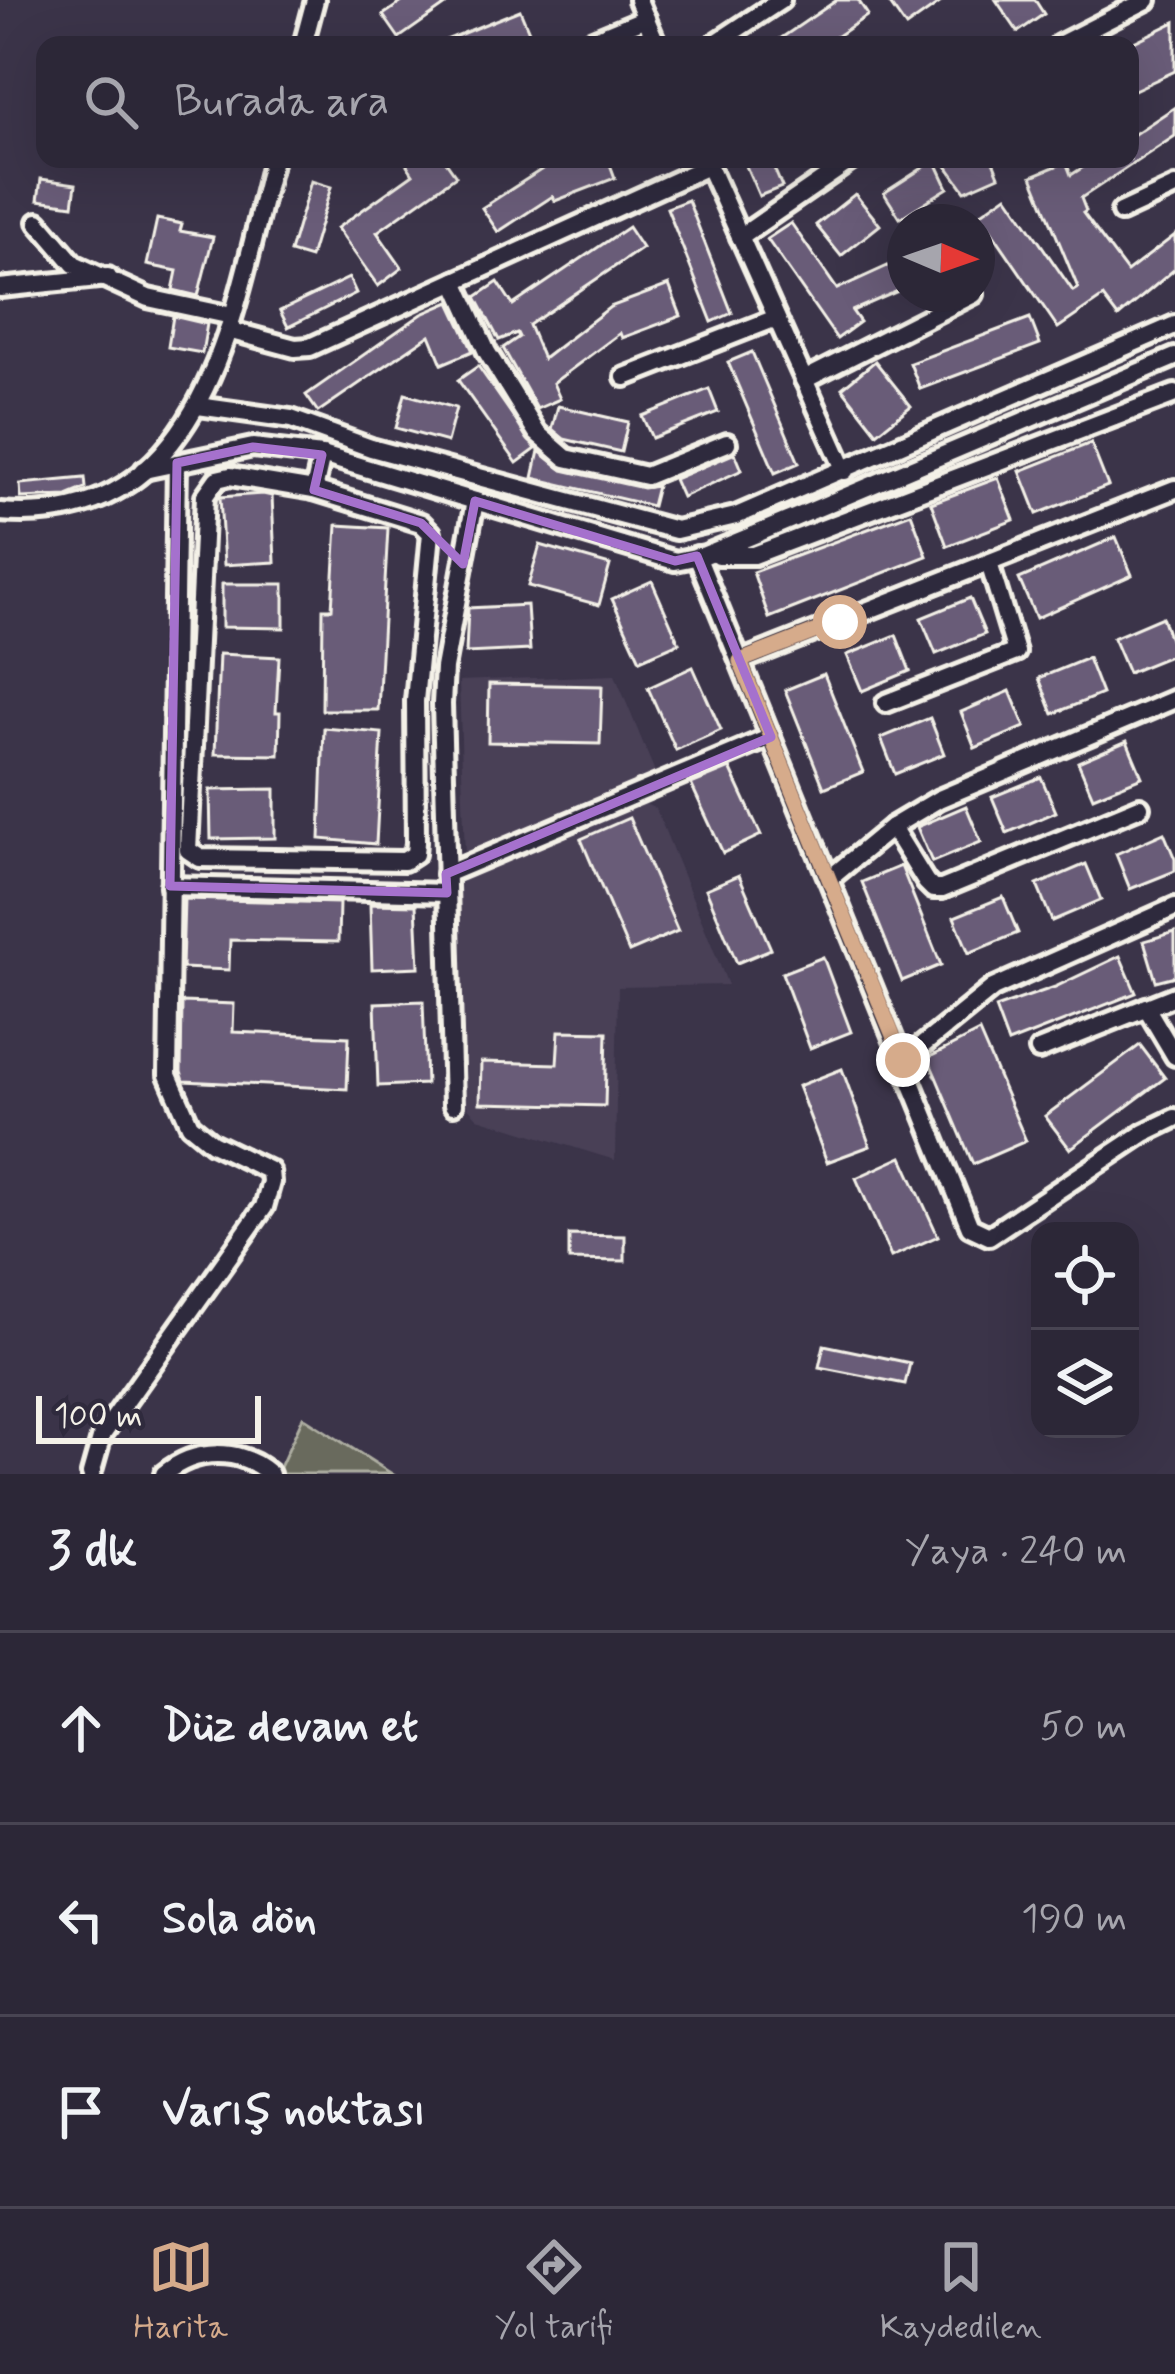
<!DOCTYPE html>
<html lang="tr">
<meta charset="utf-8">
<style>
:root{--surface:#2c2737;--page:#342f3f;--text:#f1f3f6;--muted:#a6a5ad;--line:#484452;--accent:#d6ab8b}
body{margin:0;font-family:Mynerve,sans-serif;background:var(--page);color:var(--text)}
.controls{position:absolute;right:36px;bottom:36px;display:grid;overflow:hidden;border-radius:24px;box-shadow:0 12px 48px #0002}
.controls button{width:108px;height:108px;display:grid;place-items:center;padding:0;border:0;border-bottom:3px solid var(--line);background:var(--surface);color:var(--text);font:60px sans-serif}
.compass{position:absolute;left:887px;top:204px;width:108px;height:108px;border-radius:50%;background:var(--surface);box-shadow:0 12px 48px #0002;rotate:92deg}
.scale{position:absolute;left:36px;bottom:30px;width:225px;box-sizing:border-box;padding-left:12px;border:6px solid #f4f1e8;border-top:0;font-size:33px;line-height:42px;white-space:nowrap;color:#f4f1e8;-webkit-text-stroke:9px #2f2a3d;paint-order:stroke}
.stop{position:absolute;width:36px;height:36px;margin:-27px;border:9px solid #d6ab8b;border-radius:50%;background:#fff}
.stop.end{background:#d6ab8b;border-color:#fff;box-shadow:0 3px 12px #0008}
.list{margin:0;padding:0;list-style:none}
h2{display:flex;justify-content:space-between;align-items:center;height:156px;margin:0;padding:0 48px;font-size:51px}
h2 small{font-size:39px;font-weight:400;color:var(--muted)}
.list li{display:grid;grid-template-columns:78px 1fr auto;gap:36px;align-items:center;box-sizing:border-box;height:192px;padding:0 48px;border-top:3px solid var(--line)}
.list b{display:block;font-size:45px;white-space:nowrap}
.list em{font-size:39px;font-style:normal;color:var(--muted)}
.icon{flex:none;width:66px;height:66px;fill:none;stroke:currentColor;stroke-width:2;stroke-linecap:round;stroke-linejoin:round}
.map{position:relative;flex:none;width:1175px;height:1474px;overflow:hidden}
.search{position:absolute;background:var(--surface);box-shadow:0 12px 48px #0002;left:36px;right:36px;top:36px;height:132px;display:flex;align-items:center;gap:30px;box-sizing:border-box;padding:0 42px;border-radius:24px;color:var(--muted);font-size:45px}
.sheet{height:732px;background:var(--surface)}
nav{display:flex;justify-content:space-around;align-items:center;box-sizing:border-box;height:168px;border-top:3px solid var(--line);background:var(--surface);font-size:33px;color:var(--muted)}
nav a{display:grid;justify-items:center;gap:6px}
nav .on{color:var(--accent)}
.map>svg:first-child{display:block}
.built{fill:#494057}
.green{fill:#696b5d;stroke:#aeaea2;stroke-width:3}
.building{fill:#695c78;stroke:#f4f1e8;stroke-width:3}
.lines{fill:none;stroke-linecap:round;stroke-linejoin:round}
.street-casing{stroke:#f4f1e8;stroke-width:26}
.street{stroke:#2f2a3d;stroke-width:16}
.route{stroke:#d6ab8b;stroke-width:15}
.marked{fill:none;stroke:#a571cd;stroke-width:9;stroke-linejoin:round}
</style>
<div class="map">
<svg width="1175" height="1474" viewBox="0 0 1175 1474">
<rect width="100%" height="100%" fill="#3b3449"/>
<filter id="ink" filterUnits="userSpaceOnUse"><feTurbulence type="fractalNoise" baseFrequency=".00833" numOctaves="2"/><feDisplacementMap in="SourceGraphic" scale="24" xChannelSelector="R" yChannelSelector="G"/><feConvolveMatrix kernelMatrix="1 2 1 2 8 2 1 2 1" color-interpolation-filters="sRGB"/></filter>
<g filter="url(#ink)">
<!-- built -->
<g class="built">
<polygon points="615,675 657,777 465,856 459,681"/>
<polygon points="641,802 656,809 728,985 618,987 615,1160 478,1118 464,1103 460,885 468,874"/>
</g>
<!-- green -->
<polygon class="green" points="303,1417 392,1474 277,1474"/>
<!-- building -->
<g class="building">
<polygon points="405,0 453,0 399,38 383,15"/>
<polygon points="837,0 858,0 868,15 824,45 771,45"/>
<polygon points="887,0 944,0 906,27"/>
<polygon points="996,0 1035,0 1044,14 1018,32"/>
<polygon points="520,10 530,34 503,45 434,45"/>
<polygon points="1175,22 1175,71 1130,92 1130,44"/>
<polygon points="1175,107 1175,136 1081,198 1086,211 1083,213 1127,272 1175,235 1175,269 1118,317 1103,297 1058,328 980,214 1007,195 1073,291 1078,288 1032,176 1066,162 1071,175 1096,159 1130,159 1130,137"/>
<polygon points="403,159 444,159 456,176 377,232 402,268 378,286 337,228 413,174"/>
<polygon points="564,159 608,159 615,178 555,201 553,196 498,232 482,208 547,166"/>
<polygon points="743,159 770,159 782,187 759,196"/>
<polygon points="942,159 992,159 999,176 965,191"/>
<polygon points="935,160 948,188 900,218 884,193"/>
<polygon points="41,179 76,184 73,205 38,200"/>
<polygon points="311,181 331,187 310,258 290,252"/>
<polygon points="855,194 880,225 841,256 816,225"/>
<polygon points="688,200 732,313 712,322 667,208"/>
<polygon points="157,219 182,224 180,231 213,237 198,296 173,290 177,271 147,265"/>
<polygon points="791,223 837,289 905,258 905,288 852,311 860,322 837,339 767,239"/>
<polygon points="628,227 642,248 529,325 543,359 610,307 669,285 681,316 622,338 620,333 553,383 560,399 537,409 503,348 519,337 517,333 499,340 476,297 498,282 513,305"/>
<polygon points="349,278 356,293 288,327 280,311"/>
<polygon points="450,302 473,351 442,364 430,335 318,412 306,395 422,314"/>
<polygon points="173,316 207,324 202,353 168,347"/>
<polygon points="1030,318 1040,344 920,389 910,363"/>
<polygon points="752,352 799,463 775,473 728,362"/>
<polygon points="875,361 911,406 877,433 842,388"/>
<polygon points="478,366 536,449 517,463 458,380"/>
<polygon points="709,389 718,412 652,438 642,416"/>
<polygon points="405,394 456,408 447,442 396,428"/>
<polygon points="558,406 628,422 621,452 564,439 552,429"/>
<polygon points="1091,443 1108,486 1037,514 1020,471"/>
<polygon points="539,451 563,470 643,488 657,486 652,506 533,478"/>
<polygon points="735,453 742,470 682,497 674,479"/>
<polygon points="85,478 86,488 67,496 21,498 20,484"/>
<polygon points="998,478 1014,520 947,546 931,503"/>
<polygon points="263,494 272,496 275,562 224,565 220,497"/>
<polygon points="911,513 927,556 769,618 753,572"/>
<polygon points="337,525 388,528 378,710 322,710 323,609 332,609"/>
<polygon points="1116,537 1132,575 1036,618 1019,579"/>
<polygon points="540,545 610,565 599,605 528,586"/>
<polygon points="652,581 679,643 640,660 612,599"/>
<polygon points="222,584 284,584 284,628 222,627"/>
<polygon points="970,598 985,634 936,654 921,618"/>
<polygon points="527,605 530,650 466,653 468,608"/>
<polygon points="1162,617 1175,654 1128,673 1113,638"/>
<polygon points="896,635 910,671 862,691 847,655"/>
<polygon points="219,654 279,657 276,712 280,712 279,755 215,754"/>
<polygon points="1088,658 1102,694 1053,714 1039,678"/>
<polygon points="693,667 721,730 676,750 648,688"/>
<polygon points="824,674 863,772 824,788 785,690"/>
<polygon points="489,684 602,686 600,744 488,742"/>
<polygon points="1010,691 1025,727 975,748 961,712"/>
<polygon points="930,718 944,754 895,774 881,738"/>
<polygon points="324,728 382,733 376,844 320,839"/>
<polygon points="1127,741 1142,777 1093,797 1078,762"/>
<polygon points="730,768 761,835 723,853 691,784"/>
<polygon points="1041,777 1056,812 1007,833 992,797"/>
<polygon points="275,789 275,838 211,839 210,790"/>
<polygon points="966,806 981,842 932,862 917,827"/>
<polygon points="629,818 678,931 629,952 581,839"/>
<polygon points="1164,833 1175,859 1175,871 1130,889 1116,854"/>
<polygon points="1086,864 1101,900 1052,921 1037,885"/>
<polygon points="901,866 941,965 902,981 862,882"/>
<polygon points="739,875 771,949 737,963 706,889"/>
<polygon points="1003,897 1018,933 969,953 954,917"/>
<polygon points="184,899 339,903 338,942 230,940 229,970 182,968"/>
<polygon points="370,904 416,905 419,967 372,969"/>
<polygon points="1175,932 1175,976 1156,981 1144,941"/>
<polygon points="1120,956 1136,993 1008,1043 995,1008 1055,987"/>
<polygon points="823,957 851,1032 810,1048 782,973"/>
<polygon points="423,1001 426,1084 378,1086 375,1003"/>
<polygon points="182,1002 234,1004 233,1032 349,1037 347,1089 184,1081 181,1072"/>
<polygon points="559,1031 607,1032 605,1106 480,1103 481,1062 557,1064"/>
<polygon points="979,1032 1026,1141 973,1164 928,1058"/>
<polygon points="1140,1045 1165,1078 1070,1149 1045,1116"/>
<polygon points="842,1069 870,1146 827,1162 798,1086"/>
<polygon points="902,1157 938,1236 891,1257 856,1178"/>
<polygon points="569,1235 625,1236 625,1261 569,1260"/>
<polygon points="824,1345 910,1363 905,1384 819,1367"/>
</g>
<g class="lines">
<defs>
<g id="street">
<polyline points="638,0 657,45"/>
<polyline points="303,45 315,0"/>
<polyline points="581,45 646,18"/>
<polyline points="713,45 781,0"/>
<polyline points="1059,45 1147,0"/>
<polyline points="706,160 845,471"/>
<polyline points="1121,212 1175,187"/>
<polyline points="38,222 74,264 148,298 232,316"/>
<polyline points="740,237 853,159"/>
<polyline points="455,281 487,352 537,433 566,458 646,476 727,443"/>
<polyline points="0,288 108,277"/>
<polyline points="228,330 295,348 310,347 708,166"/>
<polyline points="625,377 776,318"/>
<polyline points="804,380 974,294"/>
<polyline points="198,406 291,419 371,448 676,530 736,516 1175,325"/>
<polyline points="144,470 253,447 322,455 675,561 705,555 761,532 1175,357"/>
<polygon points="230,476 314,490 421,523 431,533 415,701 416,842 415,854 404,861 200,858 188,850 205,496 217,479"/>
<polyline points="314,490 322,455"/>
<path d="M0,512C207,530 234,310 273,159"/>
<polyline points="718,555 754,555 1175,394"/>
<polyline points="697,556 970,1227 989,1236 1144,1133 1175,1118"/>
<polyline points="740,661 1175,489"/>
<polyline points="886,703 1016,652 989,563"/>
<polyline points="892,827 926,882 933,889 942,889 1140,807"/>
<polyline points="446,874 771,737"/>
<polyline points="829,879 892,827 939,799 1175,699"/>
<polyline points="170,886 447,893"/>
<polyline points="1146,1007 1175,1056"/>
<polyline points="1039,1050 1175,996"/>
<polyline points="903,1061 993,988 1175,907"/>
<polyline points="453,1105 442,704 444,668 475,501"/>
<polyline points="91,1474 102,1435 264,1207 271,1182 270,1171 212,1143 190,1125 168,1075 177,463"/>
<path d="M164,1474C195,1448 239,1447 270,1474"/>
</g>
</defs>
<!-- street casing -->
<use href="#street" class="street-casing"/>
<!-- street -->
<use href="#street" class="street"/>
</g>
</g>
<g class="lines" filter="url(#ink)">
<!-- route -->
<polyline class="route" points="840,622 740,661 903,1060"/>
</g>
<!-- marked area -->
<path class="marked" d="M253,447L322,455L314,490L421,523L463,564L475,501L675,561L697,556L771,737L446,874L447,893L170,886L177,463Z"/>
</svg>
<div class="controls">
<button><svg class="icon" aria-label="locate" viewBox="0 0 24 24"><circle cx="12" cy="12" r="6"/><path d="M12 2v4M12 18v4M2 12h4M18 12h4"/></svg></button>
<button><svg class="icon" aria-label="layers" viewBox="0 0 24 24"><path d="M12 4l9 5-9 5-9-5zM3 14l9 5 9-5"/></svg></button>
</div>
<svg class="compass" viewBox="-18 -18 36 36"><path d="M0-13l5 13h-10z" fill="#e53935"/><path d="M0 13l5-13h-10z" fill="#a6a5ad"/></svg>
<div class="scale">100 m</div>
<div class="stop" style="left:840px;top:622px"></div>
<div class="stop end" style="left:903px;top:1060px"></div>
<div class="search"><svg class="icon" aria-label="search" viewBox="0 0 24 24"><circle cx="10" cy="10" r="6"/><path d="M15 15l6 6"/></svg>Burada ara</div>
</div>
<section class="sheet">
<h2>3 dk<small>Yaya · 240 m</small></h2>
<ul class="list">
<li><svg class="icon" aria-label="ahead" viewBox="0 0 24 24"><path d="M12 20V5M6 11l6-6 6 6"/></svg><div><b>Düz devam et</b></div><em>50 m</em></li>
<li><svg class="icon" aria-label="left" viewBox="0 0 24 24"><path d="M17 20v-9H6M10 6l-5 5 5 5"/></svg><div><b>Sola dön</b></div><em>190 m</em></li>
<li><svg class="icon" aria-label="arrive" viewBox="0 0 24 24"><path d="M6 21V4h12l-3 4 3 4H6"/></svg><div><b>Varış noktası</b></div></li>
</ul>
</section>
<nav>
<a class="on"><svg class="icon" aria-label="map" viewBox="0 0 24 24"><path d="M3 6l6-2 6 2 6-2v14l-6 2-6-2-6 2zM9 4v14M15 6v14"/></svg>Harita</a>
<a><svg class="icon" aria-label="directions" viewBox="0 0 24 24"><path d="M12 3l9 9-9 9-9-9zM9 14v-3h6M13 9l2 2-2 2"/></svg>Yol tarifi</a>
<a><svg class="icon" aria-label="saved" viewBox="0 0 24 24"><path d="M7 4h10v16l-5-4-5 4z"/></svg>Kaydedilen</a>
</nav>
